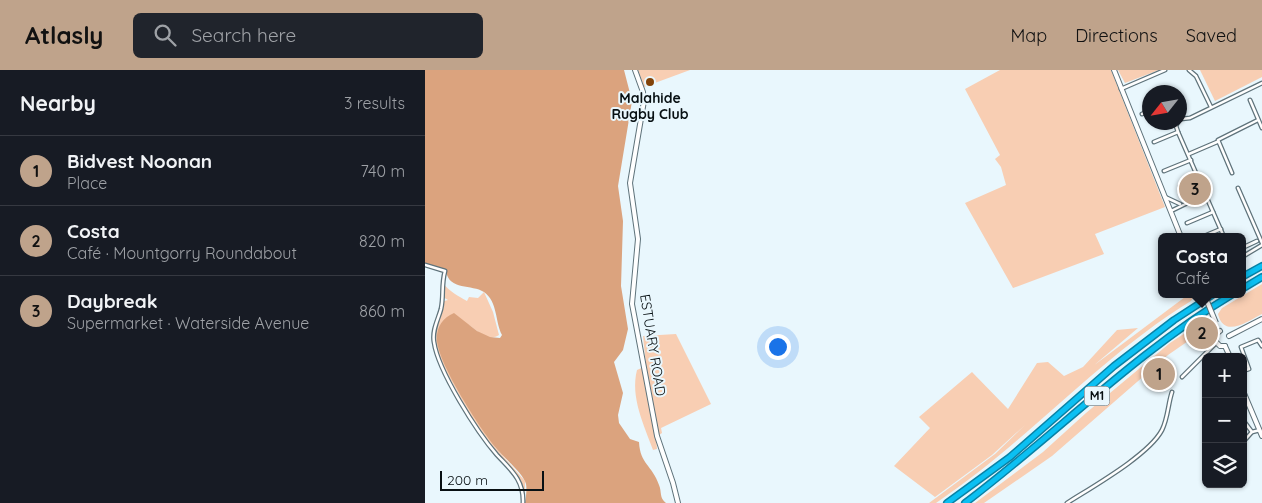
<!DOCTYPE html>
<meta charset="utf-8">
<style>
:root{--surface:#171b24;--page:#20242c;--text:#f1f3f6;--muted:#9ea1a6;--line:#363941;--accent:#bfa38b}
body{margin:0;font-family:Quicksand,sans-serif;background:var(--page);color:var(--text)}
.controls{position:absolute;right:15px;bottom:15px;display:grid;overflow:hidden;border-radius:8px;box-shadow:0 1px 4px #0004}
.controls button{width:45px;height:45px;display:grid;place-items:center;padding:0;border:0;border-bottom:1px solid var(--line);background:var(--surface);color:var(--text);font:25px sans-serif}
.compass{position:absolute;left:717px;top:15px;width:45px;height:45px;border-radius:50%;background:var(--surface);box-shadow:0 1px 4px #0004;rotate:239deg}
.scale{position:absolute;left:15px;bottom:12px;width:104px;box-sizing:border-box;padding-left:5px;border:2px solid #081013;border-top:0;font-size:14px;line-height:18px;white-space:nowrap;color:#081013;-webkit-text-stroke:4px #e9f7fd;paint-order:stroke}
.you{position:absolute;left:352px;top:276px;width:18px;height:18px;margin:-12px;border:4px solid #fff;border-radius:50%;background:#1a73e8;box-shadow:0 0 0 8px #1a73e833}
.badge{display:grid;place-items:center;width:32px;height:32px;border-radius:50%;background:var(--accent);color:#111;font-size:16px;font-weight:700}
.pin{position:absolute;translate:-50% -50%;border:2px solid #fff;box-shadow:0 1px 5px #0006}
.popup{position:absolute;left:733px;top:163px;width:88px;height:65px;box-sizing:border-box;display:grid;place-content:center;border-radius:8px;background:var(--surface);filter:drop-shadow(0 1px 4px #0005);font-size:16px;white-space:nowrap;color:var(--muted)}
.popup b{font-size:19px;color:var(--text)}
.popup::after{content:'';position:absolute;left:50%;top:100%;margin-left:-10px;border:10px solid transparent;border-top-color:var(--surface)}
.list{margin:0;padding:0;list-style:none}
h2{display:flex;justify-content:space-between;align-items:center;height:65px;margin:0;padding:0 20px;font-size:21px}
h2 small{font-size:16px;font-weight:400;color:var(--muted)}
.list li{display:grid;grid-template-columns:32px 1fr auto;gap:15px;align-items:center;box-sizing:border-box;height:70px;padding:0 20px;border-top:1px solid var(--line)}
.list b{display:block;font-size:19px;white-space:nowrap}
.list p{margin:0;font-size:16px;white-space:nowrap;color:var(--muted)}
.list em{font-size:16px;font-style:normal;color:var(--muted)}
.icon{flex:none;width:28px;height:28px;fill:none;stroke:currentColor;stroke-width:2;stroke-linecap:round;stroke-linejoin:round}
.map{position:relative;flex:none;width:837px;height:433px;overflow:hidden}
header{display:flex;align-items:center;gap:30px;box-sizing:border-box;height:70px;padding:0 25px;background:var(--accent);color:#111}
header strong{font-size:24px}
nav{display:flex;gap:28px;margin-inline-start:auto;font-size:18px}
.search{width:350px;height:45px;background:var(--page);display:flex;align-items:center;gap:12px;box-sizing:border-box;padding:0 18px;border-radius:8px;color:var(--muted);font-size:19px}
main{display:flex}
aside{flex:1;background:var(--surface)}
.map>svg:first-child{display:block}
.green{fill:#f8ceb3}
.water{fill:#dba37e}
.lines{fill:none;stroke-linecap:round;stroke-linejoin:round}
.street-casing{stroke:#5f737b;stroke-width:5}
.secondary-casing{stroke:#5f737b;stroke-width:6}
.highway-casing{stroke:#0a82a5;stroke-width:8}
.street{stroke:#fff;stroke-width:2.5}
.secondary{stroke:#fff;stroke-width:4}
.highway{stroke:#0bc0f3;stroke-width:5}
.secondary-bridge-casing{stroke:#5f737b;stroke-width:6;stroke-linecap:butt}
.secondary-bridge{stroke:#fff;stroke-width:4}
.poi-dot{fill:#824208;stroke:#e9f7fd;stroke-width:2}
.labels{text-anchor:middle;stroke-width:4;stroke-linejoin:round;paint-order:stroke}
.shield{fill:#e9f7fd;stroke:#4c5559;stroke-width:1}
.shield-label{font-size:12px;font-weight:bold;fill:#081013}
.poi-label{font-size:14px;font-weight:bold;fill:#081013;stroke:#e9f7fd}
.street-label{font-size:14px;fill:#081013;stroke:#e9f7fd}
</style>
<header>
<strong>Atlasly</strong>
<div class="search"><svg class="icon" aria-label="search" viewBox="0 0 24 24"><circle cx="10" cy="10" r="6"/><path d="M15 15l6 6"/></svg>Search here</div>
<nav><a>Map</a><a>Directions</a><a>Saved</a></nav>
</header>
<main>
<aside>
<h2>Nearby<small>3 results</small></h2>
<ul class="list">
<li><span class="badge">1</span><div><b>Bidvest Noonan</b><p>Place</p></div><em>740 m</em></li>
<li><span class="badge">2</span><div><b>Costa</b><p>Café · Mountgorry Roundabout</p></div><em>820 m</em></li>
<li><span class="badge">3</span><div><b>Daybreak</b><p>Supermarket · Waterside Avenue</p></div><em>860 m</em></li>
</ul>
</aside>
<div class="map">
<svg width="837" height="433" viewBox="0 0 837 433">
<rect width="100%" height="100%" fill="#e9f7fd"/>
<!-- green -->
<g class="green">
<polygon points="213,0 265,0 219,17"/>
<polygon points="575,0 686,0 740,137 670,164 679,184 588,218 540,133 581,115 576,97 570,89 575,85 540,19"/>
<polygon points="693,0 734,0 700,13"/>
<polygon points="775,0 837,0 837,7 790,31"/>
<path d="M18,213C25,222 33,226 42,231L44,227L53,228L59,222L68,242L74,265C64,272 52,261 44,255L56,355L71,378L100,411V433H98L93,408L71,384L52,357L20,300L9,273L11,252H13L19,231L23,230L18,227Z"/>
<path d="M837,214V244C823,251 799,269 793,244L797,238Z"/>
<path d="M764,224H771L766,231C673,288 601,373 511,433H504L570,384L600,355L567,385L510,427L469,396L505,358L494,347L547,302L583,339L612,293L623,292L639,306L658,297L692,260L713,258L628,330L664,299Z"/>
<polygon points="782,252 782,258 743,285 627,386 559,433 550,433 618,382 661,343 745,273 775,253"/>
<path d="M251,264L286,334L236,358L237,363L231,367L232,379L228,380C219,355 205,327 212,300L221,296L218,266Z"/>
</g>
<!-- water -->
<path class="water" d="M0,0H199L207,31L193,116L198,151L196,216L203,259L198,280L189,292L198,323L193,345L194,353L205,369L214,372C215,394 227,395 234,415C237,422 234,428 241,433H100C101,427 102,419 101,414C99,404 78,387 71,378C55,359 14,295 12,271C11,258 17,248 29,243L52,261L65,267L75,268L77,265C70,252 73,232 59,222C47,214 24,221 21,201L0,196Z"/>
<g class="lines">
<defs>
<g id="street">
<polyline points="764,0 771,6 786,37"/>
<polyline points="696,19 740,0"/>
<polyline points="825,30 837,58"/>
<polyline points="717,44 724,41"/>
<polyline points="756,49 765,48 837,13"/>
<polyline points="753,52 751,56 753,62 799,167"/>
<polyline points="729,72 753,62"/>
<polyline points="764,84 792,72"/>
<polyline points="739,101 766,90"/>
<polyline points="807,103 793,70 833,50"/>
<polyline points="755,116 774,108"/>
<polyline points="813,118 837,173"/>
<polyline points="740,127 755,134"/>
<polyline points="746,141 781,124"/>
<polyline points="762,153 788,142"/>
<polyline points="777,167 796,159"/>
<polyline points="817,178 832,171"/>
<polyline points="817,187 837,175"/>
<path d="M0,195L20,201C16,216 19,226 16,239C13,250 7,260 9,272C13,301 52,362 72,385C86,400 99,410 98,433"/>
<polyline points="818,301 824,299 816,277 833,270 837,276"/>
<polyline points="757,307 791,273"/>
<polyline points="818,350 827,362"/>
<polyline points="818,372 827,362 835,360"/>
<path d="M642,433C667,417 724,385 737,360C743,348 743,334 747,322"/>
</g>
<g id="secondary">
<polyline points="210,0 218,22 219,31 205,113 213,169 207,234 232,366 248,413 253,433"/>
<polyline points="689,0 756,167"/>
<polyline points="795,261 790,265 790,271 795,276 800,276"/>
<polyline points="804,266 837,249"/>
<polyline points="800,276 805,287"/>
<polyline points="818,321 837,366"/>
</g>
<g id="highway">
<polyline points="817,207 837,196"/>
<polyline points="817,219 837,207"/>
<polyline points="522,433 585,387 689,296 749,250 789,224"/>
<path d="M540,433C630,365 711,282 808,224"/>
</g>
</defs>
<!-- street casing -->
<use href="#street" class="street-casing"/>
<!-- secondary casing -->
<use href="#secondary" class="secondary-casing"/>
<!-- highway casing -->
<use href="#highway" class="highway-casing"/>
<!-- street -->
<use href="#street" class="street"/>
<!-- secondary -->
<use href="#secondary" class="secondary"/>
<!-- highway -->
<use href="#highway" class="highway"/>
<defs>
<polyline id="secondary-bridge" points="779,224 791,253"/>
</defs>
<!-- secondary-bridge casing -->
<use href="#secondary-bridge" class="secondary-bridge-casing"/>
<!-- secondary-bridge -->
<use href="#secondary-bridge" class="secondary-bridge"/>
</g>
<!-- markers -->
<circle class="poi-dot" cx="225" cy="12" r="5"/>
<g class="labels">
<!-- shield labels -->
<rect class="shield" x="659.5" y="316.5" width="25" height="19" rx="4"/>
<g class="shield-label">
<text x="672" y="330">M1</text>
</g>
<!-- poi labels -->
<g class="poi-label">
<text x="225" y="33">Malahide<tspan x="225" dy="16">Rugby Club</tspan></text>
</g>
<!-- street labels -->
<g class="street-label">
<text transform="translate(228 275) rotate(81)" y="5">ESTUARY ROAD</text>
</g>
</g>
</svg>
<div class="controls">
<button>+</button>
<button>−</button>
<button><svg class="icon" aria-label="layers" viewBox="0 0 24 24"><path d="M12 4l9 5-9 5-9-5zM3 14l9 5 9-5"/></svg></button>
</div>
<svg class="compass" viewBox="-18 -18 36 36"><path d="M0-13l5 13h-10z" fill="#e53935"/><path d="M0 13l5-13h-10z" fill="#9ea1a6"/></svg>
<div class="scale">200 m</div>
<div class="you"></div>
<div class="pin badge" style="left:734px;top:304px">1</div>
<div class="pin badge" style="left:777px;top:263px">2</div>
<div class="popup"><b>Costa</b>Café</div>
<div class="pin badge" style="left:770px;top:119px">3</div>
</div>
</main>
